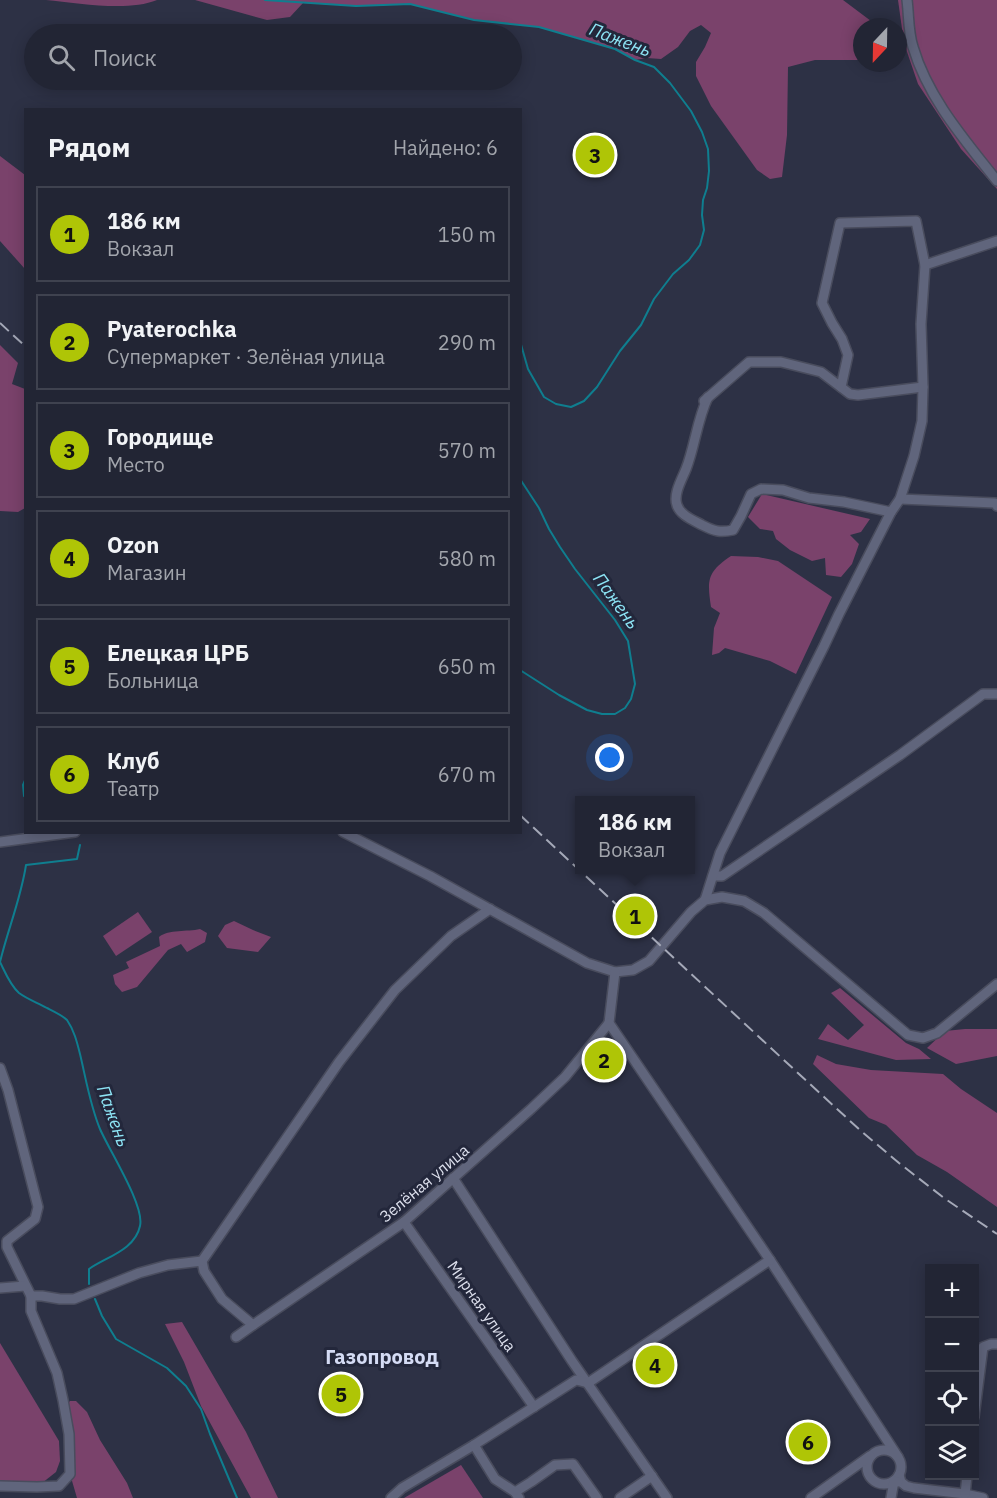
<!DOCTYPE html>
<html lang="ru">
<meta charset="utf-8">
<style>
:root{--surface:#222534;--page:#2e3140;--text:#f1f3f6;--muted:#a2a5ac;--line:#3f424f;--accent:#afc506}
body{margin:0;font-family:"IBM Plex Sans",sans-serif;background:var(--page);color:var(--text)}
.controls{position:absolute;right:18px;bottom:18px;display:grid;overflow:hidden;border-radius:0px;box-shadow:0 3px 15px #0003}
.controls button{width:54px;height:54px;display:grid;place-items:center;padding:0;border:0;border-bottom:2px solid var(--line);background:var(--surface);color:var(--text);font:30px sans-serif}
.compass{position:absolute;left:853px;top:18px;width:54px;height:54px;border-radius:50%;background:var(--surface);box-shadow:0 3px 15px #0003;rotate:202deg}
.you{position:absolute;left:610px;top:758px;width:21px;height:21px;margin:-15px;border:4px solid #fff;border-radius:50%;background:#1a73e8;box-shadow:0 0 0 9px #1a73e833}
.badge{display:grid;place-items:center;width:39px;height:39px;border-radius:50%;background:var(--accent);color:#111;font-size:20px;font-weight:700}
.pin{position:absolute;translate:-50% -50%;border:3px solid #fff;box-shadow:0 2px 6px #0006}
.popup{position:absolute;left:575px;top:796px;width:120px;height:78px;box-sizing:border-box;display:grid;place-content:center;border-radius:0px;background:var(--surface);filter:drop-shadow(0 2px 4px #0005);font-size:20px;white-space:nowrap;color:var(--muted)}
.popup b{font-size:22px;color:var(--text)}
.popup::after{content:'';position:absolute;left:50%;top:100%;margin-left:-12px;border:12px solid transparent;border-top-color:var(--surface)}
.list{margin:0;padding:0;list-style:none}
h2{display:flex;justify-content:space-between;align-items:center;height:78px;margin:0;padding:0 24px;font-size:26px}
h2 small{font-size:20px;font-weight:400;color:var(--muted)}
.list li{display:grid;grid-template-columns:39px 1fr auto;gap:18px;align-items:center;box-sizing:border-box;height:96px;margin:0 12px 12px;padding:0 12px;border:2px solid var(--line);border-radius:0px}
.list b{display:block;font-size:22px;white-space:nowrap}
.list p{margin:0;font-size:20px;white-space:nowrap;color:var(--muted)}
.list em{font-size:20px;font-style:normal;color:var(--muted)}
.icon{flex:none;width:33px;height:33px;fill:none;stroke:currentColor;stroke-width:2;stroke-linecap:round;stroke-linejoin:round}
.map{position:relative;flex:none;width:997px;height:1498px;overflow:hidden}
.search{position:absolute;background:var(--surface);box-shadow:0 3px 15px #0003;left:24px;top:24px;width:498px;height:66px;display:flex;align-items:center;gap:15px;box-sizing:border-box;padding:0 21px;border-radius:33px;color:var(--muted);font-size:22px}
.panel{position:absolute;background:var(--surface);box-shadow:0 3px 15px #0003;left:24px;top:108px;width:498px;height:726px;border-radius:0px}
.map>svg:first-child{display:block}
.green{fill:#7a426b}
.lines{fill:none;stroke-linecap:round;stroke-linejoin:round}
.stream{stroke:#0f7e8f;stroke-width:2}
.minor-casing{stroke:#494c5d;stroke-width:12}
.minor{stroke:#60657c;stroke-width:9}
.rail{stroke:#a5a9b8;stroke-width:2;stroke-dasharray:12 6;stroke-linecap:butt}
.labels{text-anchor:middle;stroke-width:6;stroke-linejoin:round;paint-order:stroke}
.street-label{font-size:16px;fill:#dcdfec;stroke:#23273b}
.water-label{font-size:18px;font-style:italic;fill:#8de4f5;stroke:#23273b}
.quarter-label{font-size:20px;font-weight:bold;fill:#d4dbf4;stroke:#23273b}
</style>
<div class="map">
<svg width="997" height="1498" viewBox="0 0 997 1498">
<rect width="100%" height="100%" fill="#2d3145"/>
<!-- green -->
<g class="green">
<path d="M46,0H157C128,12 78,3 46,0Z"/>
<polygon points="195,0 843,0 871,21 874,27 862,27 862,60 815,60 788,67 787,135 782,177 770,179 757,170 711,106 696,76 696,62 705,47 711,33 701,25 690,31 678,47 661,59 647,58 635,60 615,49 539,27 474,20 410,4 356,6 303,3 290,17 267,20"/>
<polygon points="898,0 997,0 997,189 961,149 918,84 904,43"/>
<polygon points="0,156 25,175 25,269 0,241"/>
<polygon points="0,345 18,363 12,384 25,389 25,508 18,512 0,511"/>
<polygon points="762,494 870,519 861,532 850,535 859,544 852,564 841,577 826,575 825,558 812,561 790,550 776,539 773,531 760,529 748,517"/>
<path d="M731,556L758,557L778,561L832,597L796,674L770,661L725,648L719,653L712,655L714,628L720,613L711,607C707,580 707,572 731,556Z"/>
<polygon points="138,912 152,932 116,956 103,936"/>
<polygon points="234,921 253,930 271,937 258,952 227,948 218,936 225,925"/>
<path d="M200,929L207,933L205,942L187,952L181,944L168,950L137,987L122,992L115,984L113,975L129,968L126,962L160,946L159,937C169,929 187,932 200,929Z"/>
<polygon points="840,988 906,1043 919,1049 931,1059 896,1060 818,1039 828,1024 848,1040 864,1025 831,993"/>
<polygon points="965,1029 997,1029 997,1056 956,1064 927,1048 945,1031"/>
<polygon points="817,1055 836,1064 871,1070 943,1074 961,1089 997,1113 997,1207 947,1172 917,1155 886,1125 869,1118 813,1064"/>
<polygon points="182,1322 246,1432 278,1498 251,1498 201,1406 184,1362 165,1324"/>
<polygon points="0,1343 59,1441 60,1461 56,1472 37,1487 0,1486"/>
<polygon points="70,1401 76,1401 87,1412 100,1440 127,1483 133,1498 77,1498 70,1474 65,1407"/>
<polygon points="461,1465 483,1498 404,1498"/>
</g>
<g class="lines">
<!-- stream -->
<g class="stream">
<polyline points="265,0 356,6 410,4 474,20 539,27 615,49 635,60 654,67 670,83 691,111 702,132 708,149 709,171 707,188 703,200 702,215 704,230 700,245 689,260 673,274 654,299 641,325 620,351 597,387 584,401 571,407 556,404 544,397 528,369 520,341"/>
<polyline points="520,479 539,508 549,529 560,547 575,569 615,620 628,641 635,684 631,699 625,708 615,714 602,714 587,710 559,695 520,670"/>
<polyline points="26,778 23,785 24,796 26,797"/>
<path d="M0,962C5,972 10,985 19,993C27,999 38,1003 47,1008C53,1011 62,1015 67,1020C74,1030 77,1042 80,1054C86,1079 90,1105 100,1129C109,1150 145,1206 140,1226C135,1250 106,1257 89,1269V1284"/>
<path d="M0,962C8,929 21,898 26,865L77,859L80,845"/>
<polyline points="95,1299 102,1316 116,1339 167,1368 186,1386 201,1409 210,1434 237,1498"/>
</g>
<defs>
<g id="minor">
<path d="M907,0C909,15 908,32 913,47C928,98 964,139 997,181"/>
<polyline points="925,265 997,241"/>
<path d="M708,397C697,420 695,446 686,469C682,479 673,494 677,505C680,515 693,520 702,525C714,531 720,533 733,530L741,516L751,494L761,489L783,490L809,498L844,502L891,512"/>
<polyline points="704,401 749,362 781,362 821,372 850,394 858,395 923,387"/>
<polyline points="900,499 995,503 997,506"/>
<polyline points="343,832 430,876 587,963 615,972 633,970 649,961 691,912 705,900 722,897 744,901 764,913 908,1035 923,1038 937,1033 997,984"/>
<polyline points="0,842 75,832"/>
<polyline points="713,876 722,876 900,755 983,694 997,694"/>
<polyline points="705,900 720,853 824,646 839,614 891,512 900,499 914,456 922,421 923,387 921,324 925,265 916,221 840,223 822,303 832,323 842,339 848,355 841,387"/>
<polyline points="615,972 609,1023 770,1260 898,1457"/>
<polyline points="0,1068 8,1090 38,1207 35,1219 7,1241 7,1247 31,1296"/>
<polyline points="453,1178 572,1361 667,1498"/>
<polyline points="404,1222 534,1407"/>
<polyline points="0,1288 25,1286"/>
<polyline points="253,1325 222,1299 204,1271 202,1261 339,1062 395,990 451,936 490,909"/>
<polyline points="236,1337 253,1325 404,1222 531,1109 565,1077 609,1023"/>
<polyline points="974,1417 983,1347 991,1344 997,1344"/>
<circle cx="884" cy="1467" r="17"/>
<polyline points="899,1475 901,1482 906,1486 914,1488 965,1494 983,1498"/>
<polyline points="0,1486 37,1487 59,1486 70,1474 69,1434 63,1400 57,1373 31,1311 31,1296 42,1296 60,1299 74,1299 139,1273 168,1265 202,1261"/>
<polyline points="515,1492 531,1482 555,1465 573,1464 597,1498"/>
<polyline points="965,1494 967,1476"/>
<polyline points="391,1498 402,1488 474,1445"/>
<polyline points="519,1498 515,1492 495,1479 474,1445 576,1380 588,1383 770,1260"/>
<polyline points="620,1498 652,1476"/>
<polyline points="811,1498 870,1456"/>
<polyline points="891,1498 894,1481 898,1482"/>
</g>
</defs>
<!-- minor casing -->
<use href="#minor" class="minor-casing"/>
<!-- minor -->
<use href="#minor" class="minor"/>
<!-- rail -->
<g class="rail">
<polyline points="0,323 26,347"/>
<polyline points="520,815 786,1062 861,1131 899,1163 944,1198 997,1234"/>
</g>
</g>
<g class="labels">
<!-- street labels -->
<g class="street-label">
<text transform="translate(424 1183) rotate(-40)" y="6">Зелёная улица</text>
<text transform="translate(482 1306) rotate(55)" y="6">Мирная улица</text>
</g>
<!-- water labels -->
<g class="water-label">
<text transform="translate(620 40) rotate(21)" y="6">Пажень</text>
<text transform="translate(616 601) rotate(54)" y="6">Пажень</text>
<text transform="translate(113 1116) rotate(70)" y="6">Пажень</text>
</g>
<!-- quarter labels -->
<g class="quarter-label">
<text x="382" y="1364">Газопровод</text>
</g>
</g>
</svg>
<div class="controls">
<button>+</button>
<button>−</button>
<button><svg class="icon" aria-label="locate" viewBox="0 0 24 24"><circle cx="12" cy="12" r="6"/><path d="M12 2v4M12 18v4M2 12h4M18 12h4"/></svg></button>
<button><svg class="icon" aria-label="layers" viewBox="0 0 24 24"><path d="M12 4l9 5-9 5-9-5zM3 14l9 5 9-5"/></svg></button>
</div>
<svg class="compass" viewBox="-18 -18 36 36"><path d="M0-13l5 13h-10z" fill="#e53935"/><path d="M0 13l5-13h-10z" fill="#a2a5ac"/></svg>
<div class="you"></div>
<div class="pin badge" style="left:635px;top:916px">1</div>
<div class="popup"><b>186 км</b>Вокзал</div>
<div class="pin badge" style="left:604px;top:1060px">2</div>
<div class="pin badge" style="left:595px;top:155px">3</div>
<div class="pin badge" style="left:655px;top:1365px">4</div>
<div class="pin badge" style="left:341px;top:1394px">5</div>
<div class="pin badge" style="left:808px;top:1442px">6</div>
<div class="search"><svg class="icon" aria-label="search" viewBox="0 0 24 24"><circle cx="10" cy="10" r="6"/><path d="M15 15l6 6"/></svg>Поиск</div>
<section class="panel">
<h2>Рядом<small>Найдено: 6</small></h2>
<ul class="list">
<li><span class="badge">1</span><div><b>186 км</b><p>Вокзал</p></div><em>150 m</em></li>
<li><span class="badge">2</span><div><b>Pyaterochka</b><p>Супермаркет · Зелёная улица</p></div><em>290 m</em></li>
<li><span class="badge">3</span><div><b>Городище</b><p>Место</p></div><em>570 m</em></li>
<li><span class="badge">4</span><div><b>Ozon</b><p>Магазин</p></div><em>580 m</em></li>
<li><span class="badge">5</span><div><b>Елецкая ЦРБ</b><p>Больница</p></div><em>650 m</em></li>
<li><span class="badge">6</span><div><b>Клуб</b><p>Театр</p></div><em>670 m</em></li>
</ul>
</section>
</div>
